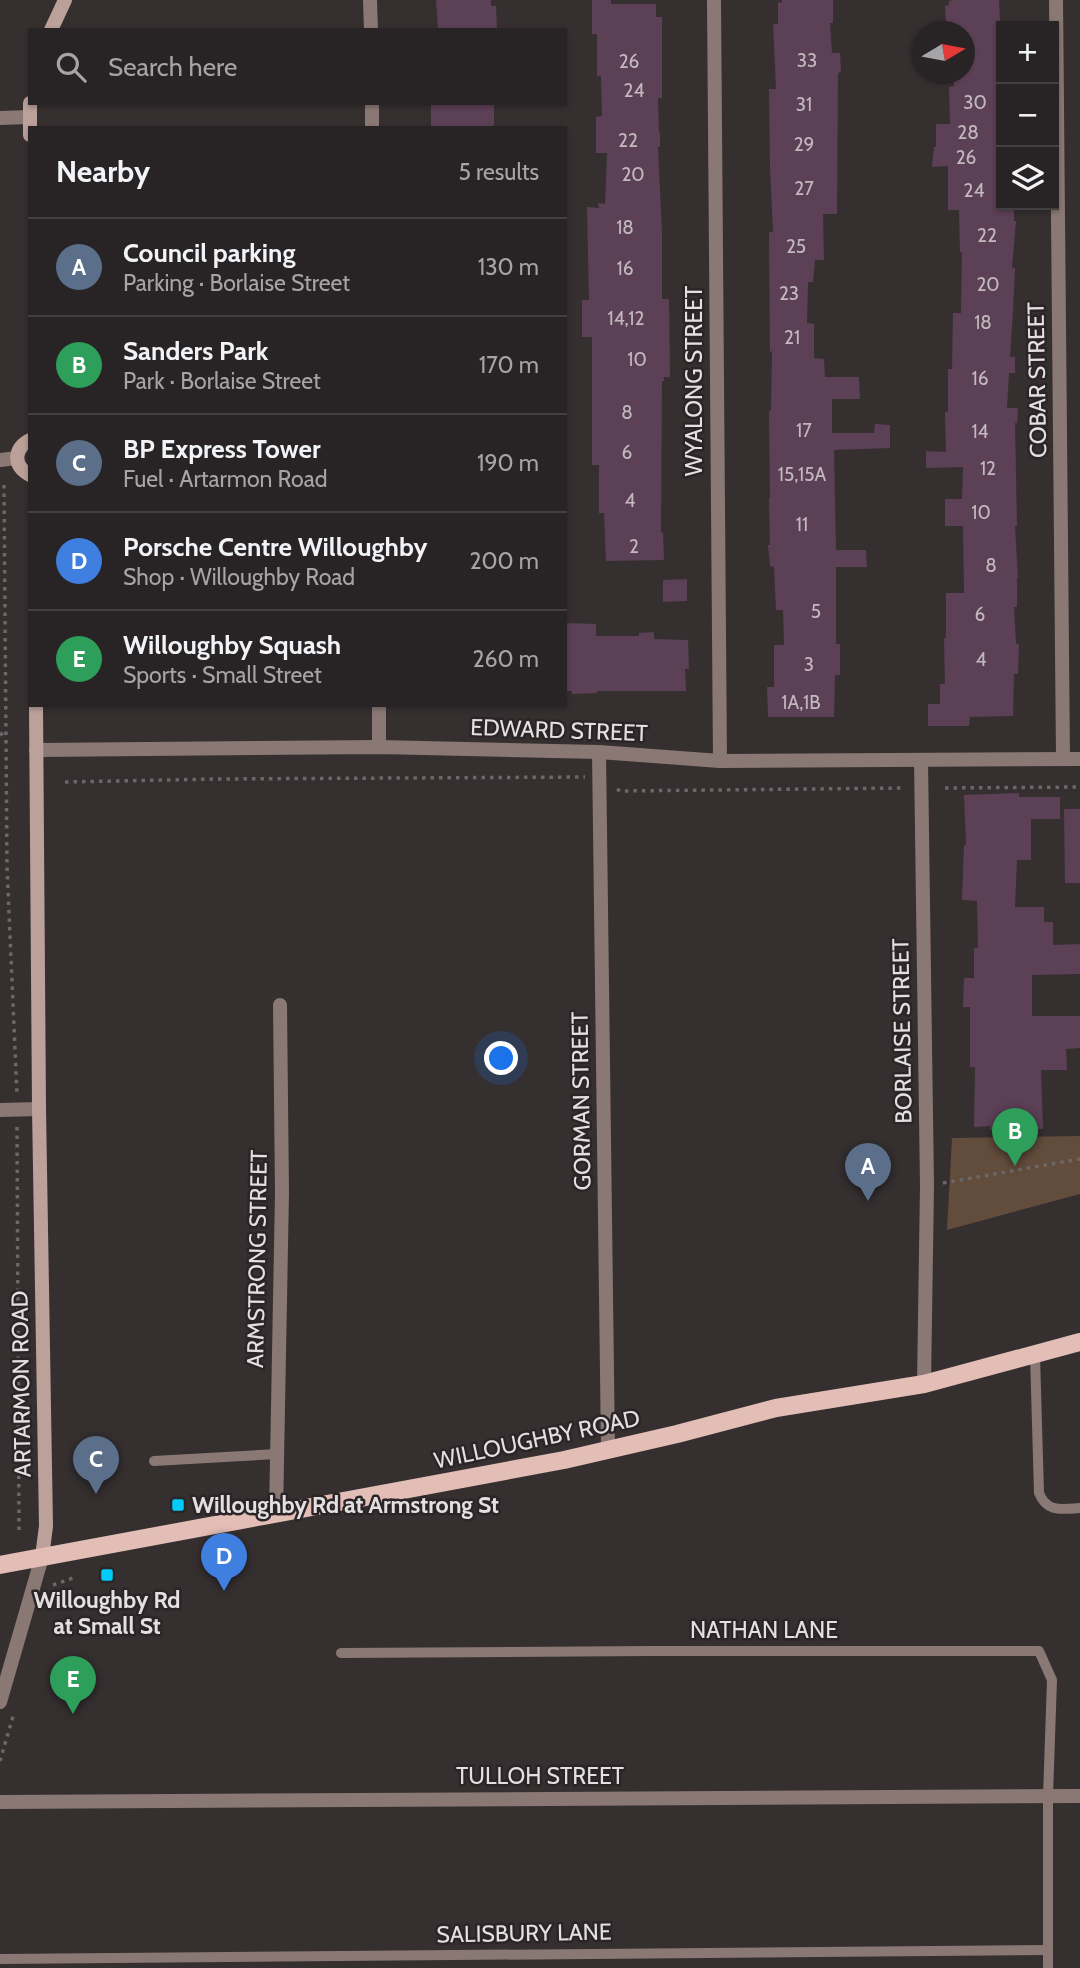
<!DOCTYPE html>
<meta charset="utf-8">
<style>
:root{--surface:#282324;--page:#302b2c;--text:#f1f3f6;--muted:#a5a4a6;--line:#444041;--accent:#bca0f2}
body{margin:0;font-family:Cabin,sans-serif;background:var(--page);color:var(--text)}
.controls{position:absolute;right:21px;top:21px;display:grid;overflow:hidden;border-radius:0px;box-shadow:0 2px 5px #0004}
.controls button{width:63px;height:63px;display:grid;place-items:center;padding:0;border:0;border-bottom:2px solid var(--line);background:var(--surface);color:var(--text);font:35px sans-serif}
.compass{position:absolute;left:912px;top:21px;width:63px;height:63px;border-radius:50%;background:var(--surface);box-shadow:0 2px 5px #0004;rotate:80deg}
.you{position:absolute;left:502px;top:1059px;width:24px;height:24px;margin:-18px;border:5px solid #fff;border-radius:50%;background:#1a73e8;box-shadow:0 0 0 10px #1a73e833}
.badge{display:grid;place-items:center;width:46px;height:46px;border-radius:50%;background:var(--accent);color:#fff;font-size:23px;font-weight:700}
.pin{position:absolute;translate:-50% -58px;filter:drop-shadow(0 2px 4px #0008)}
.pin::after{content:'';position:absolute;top:37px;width:24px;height:21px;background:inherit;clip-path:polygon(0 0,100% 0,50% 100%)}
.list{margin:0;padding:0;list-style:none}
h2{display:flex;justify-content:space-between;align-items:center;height:91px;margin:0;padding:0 28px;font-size:30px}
h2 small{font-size:23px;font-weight:400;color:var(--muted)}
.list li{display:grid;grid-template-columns:46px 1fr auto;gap:21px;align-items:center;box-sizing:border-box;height:98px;padding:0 28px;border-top:2px solid var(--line)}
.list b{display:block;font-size:26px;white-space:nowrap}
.list p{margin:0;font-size:23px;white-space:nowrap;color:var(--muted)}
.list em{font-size:23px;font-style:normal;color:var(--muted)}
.icon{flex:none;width:38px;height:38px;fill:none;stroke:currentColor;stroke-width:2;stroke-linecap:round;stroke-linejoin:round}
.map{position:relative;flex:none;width:1080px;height:1968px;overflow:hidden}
.search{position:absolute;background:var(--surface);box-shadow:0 2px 5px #0004;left:28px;top:28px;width:539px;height:77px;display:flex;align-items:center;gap:18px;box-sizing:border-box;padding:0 24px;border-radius:0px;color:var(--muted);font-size:26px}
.panel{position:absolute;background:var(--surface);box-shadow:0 2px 5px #0004;left:28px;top:126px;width:539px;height:581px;border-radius:0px}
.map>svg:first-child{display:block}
.green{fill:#624c3c}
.building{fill:#5c4056}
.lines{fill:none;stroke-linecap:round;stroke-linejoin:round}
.path{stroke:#6c6768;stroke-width:3.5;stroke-dasharray:3.5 5;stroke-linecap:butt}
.lane{stroke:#8a7874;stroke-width:10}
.street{stroke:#8a7874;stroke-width:14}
.secondary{stroke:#bca09a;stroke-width:14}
.primary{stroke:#e3beb7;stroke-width:18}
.poi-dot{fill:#00cbf9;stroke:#2b2527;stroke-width:2.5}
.labels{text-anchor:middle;stroke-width:5;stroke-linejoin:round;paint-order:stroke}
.number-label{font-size:19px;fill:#c2b8be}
.street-label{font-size:23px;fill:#e4e0e1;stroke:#2b2527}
.poi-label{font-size:23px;font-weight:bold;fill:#e4e0e1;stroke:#2b2527;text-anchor:start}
</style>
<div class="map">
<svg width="1080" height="1968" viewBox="0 0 1080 1968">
<rect width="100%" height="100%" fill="#352f30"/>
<!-- green -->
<polygon class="green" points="1080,1136 1080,1194 947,1230 952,1138"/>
<!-- building -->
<g class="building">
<polygon points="436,0 491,0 491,6 496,6 497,30 438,30"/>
<polygon points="592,0 611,0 611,4 656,4 656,17 662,17 662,98 658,98 659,133 660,133 660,147 658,147 662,234 662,299 669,299 670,377 664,377 664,381 662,381 661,533 663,532 664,560 606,561 604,513 599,513 599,465 592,465 592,337 582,337 582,300 589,300 587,207 599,208 598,203 605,204 607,153 596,153 596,117 602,116 601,76 597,76 597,34 592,34"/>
<polygon points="782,0 833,0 833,23 830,23 832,53 840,53 841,72 838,73 837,214 823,214 824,260 815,260 813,282 808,282 807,323 814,324 814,358 824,359 825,377 859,377 860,399 832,399 832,433 874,433 875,424 890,425 890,448 834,450 836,550 866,550 867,567 836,567 836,644 840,644 840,675 835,675 834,717 768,717 767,687 774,687 774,645 784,645 783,610 776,610 774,567 770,566 768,545 770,545 769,498 770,498 769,411 771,410 772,351 770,352 769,232 773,232 770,166 769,89 776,89 773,24 778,24 778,2 782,3"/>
<polygon points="954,0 999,0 1001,42 1001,205 1014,205 1014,221 1016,221 1012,268 1015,268 1013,312 1010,357 1015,357 1015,373 1009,373 1007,408 1018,408 1017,423 1015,423 1017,526 1015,526 1018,578 1017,578 1017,607 1014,607 1016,644 1019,644 1018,674 1014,674 1013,716 970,717 969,726 928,726 928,704 940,704 940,684 945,684 944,638 946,638 946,593 964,593 963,526 945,526 945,499 962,499 963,467 926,468 926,451 946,452 945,412 948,412 948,369 952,369 953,313 961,313 962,252 960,252 959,210 948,210 948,166 932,167 934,147 936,147 936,124 950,124 949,87 954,86 954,74 964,74 964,28 949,29 949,23 946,23 945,6 949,5 949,1"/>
<rect x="431" y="103" width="63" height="25"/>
<polygon points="687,579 687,601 663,602 663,580"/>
<polygon points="565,623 596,624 596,636 639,636 639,633 654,632 654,639 688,640 689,669 685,669 686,691 597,691 597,693 572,694 572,691 565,691"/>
<polygon points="1019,793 1019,797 1060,797 1060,819 1031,819 1031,860 1017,860 1015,907 1044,907 1044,922 1053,922 1053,945 1080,944 1080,974 1032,975 1032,1016 1080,1016 1080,1048 1066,1049 1067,1070 1041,1070 1043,1129 990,1130 990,1126 974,1127 975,1067 970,1067 970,1007 963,1007 964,978 974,978 974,948 978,948 977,901 962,900 964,845 966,845 964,795"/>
<polygon points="1064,809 1080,809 1080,883 1065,883"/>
</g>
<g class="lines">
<!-- path -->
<g class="path">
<polyline points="4,485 7,867 17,1095"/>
<polyline points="0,735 6,731"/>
<polyline points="65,782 216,779 585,777"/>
<polyline points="945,788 1080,787"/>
<polyline points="617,789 620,791 905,788"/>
<polyline points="17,1127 19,1531"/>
<polyline points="943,1183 1080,1159"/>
<polyline points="53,1585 73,1578"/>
<polyline points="0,1761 14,1713"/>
</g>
<!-- lane -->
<g class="lane">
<path d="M1035,1355L1039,1493C1047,1513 1062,1509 1080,1508"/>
<polyline points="154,1461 277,1454"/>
<polyline points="341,1653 651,1651 1039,1651 1052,1680 1048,1796 1048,1968"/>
<polyline points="0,1959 1048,1950"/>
</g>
<!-- street -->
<g class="street">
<polyline points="370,0 371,30"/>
<polyline points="714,0 720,761"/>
<polyline points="1056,0 1063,759"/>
<polyline points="372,103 372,128"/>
<polyline points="0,118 29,117"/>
<polyline points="0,460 17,458"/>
<polyline points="379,705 379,747"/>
<polyline points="36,750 379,747 599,752 720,761 1080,759"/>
<polyline points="599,752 608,1450"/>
<polyline points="921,760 927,1186 924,1384"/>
<polyline points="0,1110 39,1109"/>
<polyline points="276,1514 282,1193 280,1005"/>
<polyline points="0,1702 42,1557"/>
<polyline points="0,1802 1080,1796"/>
</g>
<!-- secondary -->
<g class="secondary">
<polyline points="51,30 65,0"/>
<polyline points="30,103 30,135"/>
<path d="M30,440C13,449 13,466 30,475"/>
<polyline points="36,705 39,1109 46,1526 42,1557"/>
</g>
<!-- primary -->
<polyline class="primary" points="0,1565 564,1460 677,1434 776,1408 924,1384 1080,1342"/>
</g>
<!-- markers -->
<g class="poi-dot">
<rect x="171" y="1498" width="14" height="14" rx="3.5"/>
<rect x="100" y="1568" width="14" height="14" rx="3.5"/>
</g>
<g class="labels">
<!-- number labels -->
<g class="number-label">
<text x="807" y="67">33</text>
<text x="629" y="68">26</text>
<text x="634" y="97">24</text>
<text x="975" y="109">30</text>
<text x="804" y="111">31</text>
<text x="968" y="139">28</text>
<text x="628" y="147">22</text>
<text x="804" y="151">29</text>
<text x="966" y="164">26</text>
<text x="633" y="181">20</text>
<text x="804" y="195">27</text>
<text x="974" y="197">24</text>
<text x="625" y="234">18</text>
<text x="987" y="242">22</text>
<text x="796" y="253">25</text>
<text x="625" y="275">16</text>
<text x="988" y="291">20</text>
<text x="789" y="300">23</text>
<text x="626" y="325">14,12</text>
<text x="983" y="329">18</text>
<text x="792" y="344">21</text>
<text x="637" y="366">10</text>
<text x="980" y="385">16</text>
<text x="627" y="419">8</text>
<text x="804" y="437">17</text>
<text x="980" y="438">14</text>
<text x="627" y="459">6</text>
<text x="988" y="475">12</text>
<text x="802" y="481">15,15A</text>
<text x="630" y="507">4</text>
<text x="981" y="519">10</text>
<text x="802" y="531">11</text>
<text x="634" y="553">2</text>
<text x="991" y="572">8</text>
<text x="816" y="618">5</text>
<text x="980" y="621">6</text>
<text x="981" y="666">4</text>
<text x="809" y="671">3</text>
<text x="801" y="709">1A,1B</text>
</g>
<!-- street labels -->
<g class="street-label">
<text transform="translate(1037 380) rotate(-91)" y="8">COBAR STREET</text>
<text transform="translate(694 381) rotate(-90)" y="8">WYALONG STREET</text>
<text transform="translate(559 730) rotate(2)" y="8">EDWARD STREET</text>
<text transform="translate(902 1031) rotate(-91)" y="8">BORLAISE STREET</text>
<text transform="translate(581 1101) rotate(-91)" y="8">GORMAN STREET</text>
<text transform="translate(257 1259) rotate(-89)" y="8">ARMSTRONG STREET</text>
<text transform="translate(21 1384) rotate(-91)" y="8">ARTARMON ROAD</text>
<text transform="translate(537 1439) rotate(-12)" y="8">WILLOUGHBY ROAD</text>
<text x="764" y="1638">NATHAN LANE</text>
<text x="540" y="1784">TULLOH STREET</text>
<text transform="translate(524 1933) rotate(-1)" y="8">SALISBURY LANE</text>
</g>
<!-- poi labels -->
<g class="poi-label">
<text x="192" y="1513">Willoughby Rd at Armstrong St</text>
<text x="107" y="1608" text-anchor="middle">Willoughby Rd<tspan x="107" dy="26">at Small St</tspan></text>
</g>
</g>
</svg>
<div class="controls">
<button>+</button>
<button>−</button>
<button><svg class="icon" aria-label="layers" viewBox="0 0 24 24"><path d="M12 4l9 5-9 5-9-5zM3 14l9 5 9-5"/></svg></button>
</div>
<svg class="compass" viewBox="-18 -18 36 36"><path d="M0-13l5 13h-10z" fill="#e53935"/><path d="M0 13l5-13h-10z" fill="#a5a4a6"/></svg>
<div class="you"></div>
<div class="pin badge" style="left:868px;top:1201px;background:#5c6f8a">A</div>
<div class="pin badge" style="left:1015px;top:1166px;background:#2e9e5b">B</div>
<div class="pin badge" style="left:96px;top:1494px;background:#5c6f8a">C</div>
<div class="pin badge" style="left:224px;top:1591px;background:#3f7fe0">D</div>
<div class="pin badge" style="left:73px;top:1714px;background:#2e9e5b">E</div>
<div class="search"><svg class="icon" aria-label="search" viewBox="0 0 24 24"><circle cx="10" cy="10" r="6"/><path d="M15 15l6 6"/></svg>Search here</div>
<section class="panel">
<h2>Nearby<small>5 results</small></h2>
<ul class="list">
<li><span class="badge" style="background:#5c6f8a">A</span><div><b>Council parking</b><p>Parking · Borlaise Street</p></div><em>130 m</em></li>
<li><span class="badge" style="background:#2e9e5b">B</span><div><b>Sanders Park</b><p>Park · Borlaise Street</p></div><em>170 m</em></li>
<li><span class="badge" style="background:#5c6f8a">C</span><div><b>BP Express Tower</b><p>Fuel · Artarmon Road</p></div><em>190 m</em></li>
<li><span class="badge" style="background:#3f7fe0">D</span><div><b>Porsche Centre Willoughby</b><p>Shop · Willoughby Road</p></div><em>200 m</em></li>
<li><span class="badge" style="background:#2e9e5b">E</span><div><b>Willoughby Squash</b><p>Sports · Small Street</p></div><em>260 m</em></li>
</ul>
</section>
</div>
